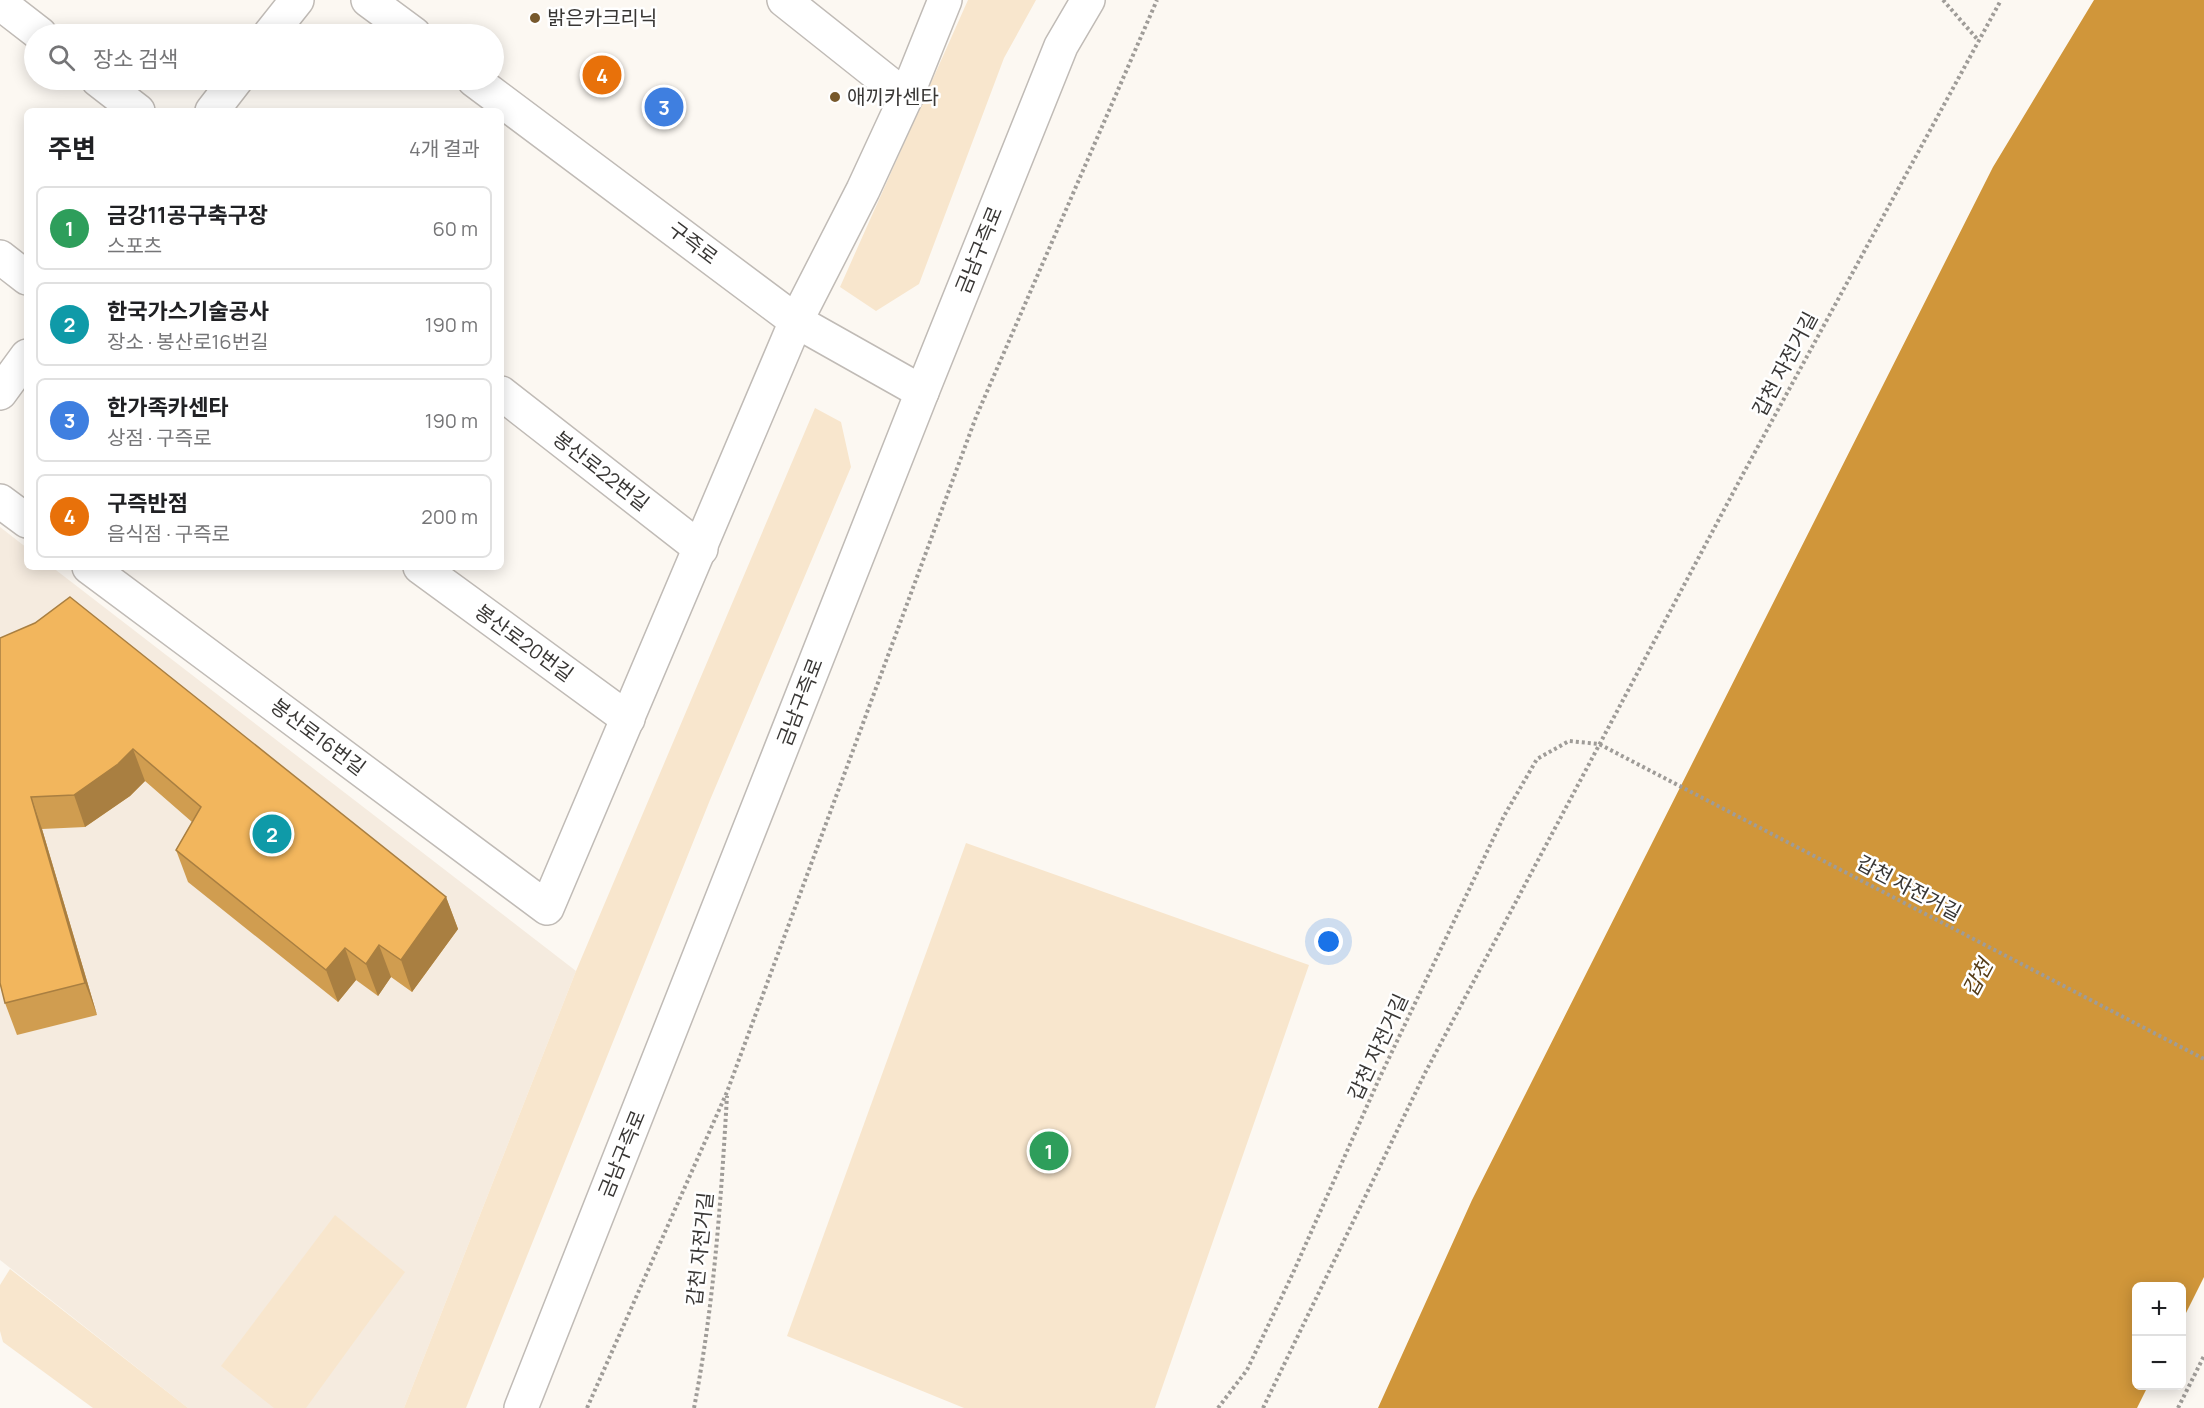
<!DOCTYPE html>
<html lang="ko">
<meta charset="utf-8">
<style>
:root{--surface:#fff;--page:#f2f2f2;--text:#202124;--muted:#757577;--line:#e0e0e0;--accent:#111827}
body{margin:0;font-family:Manrope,"Noto Sans KR",sans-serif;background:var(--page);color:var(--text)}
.controls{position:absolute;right:18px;bottom:18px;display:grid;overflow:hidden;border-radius:9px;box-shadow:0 3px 15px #0003}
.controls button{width:54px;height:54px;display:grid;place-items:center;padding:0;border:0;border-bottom:2px solid var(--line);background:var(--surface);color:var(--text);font:30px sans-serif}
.you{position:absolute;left:1329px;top:942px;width:21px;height:21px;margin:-15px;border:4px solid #fff;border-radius:50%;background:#1a73e8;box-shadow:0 0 0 9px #1a73e833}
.badge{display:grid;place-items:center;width:39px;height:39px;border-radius:50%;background:var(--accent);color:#fff;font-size:20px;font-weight:700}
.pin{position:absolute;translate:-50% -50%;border:3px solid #fff;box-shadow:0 2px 6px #0006}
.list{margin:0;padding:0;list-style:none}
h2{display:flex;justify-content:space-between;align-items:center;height:78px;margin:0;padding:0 24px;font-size:26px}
h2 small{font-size:20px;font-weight:400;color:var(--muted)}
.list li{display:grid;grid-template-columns:39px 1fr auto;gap:18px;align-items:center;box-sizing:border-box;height:84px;margin:0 12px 12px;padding:0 12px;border:2px solid var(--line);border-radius:9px}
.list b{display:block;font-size:22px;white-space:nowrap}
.list p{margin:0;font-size:20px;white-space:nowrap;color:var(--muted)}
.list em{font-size:20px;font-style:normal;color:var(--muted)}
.icon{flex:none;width:33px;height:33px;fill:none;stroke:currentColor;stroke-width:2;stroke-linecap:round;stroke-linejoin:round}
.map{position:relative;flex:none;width:2204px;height:1408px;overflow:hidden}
.search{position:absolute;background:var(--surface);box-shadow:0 3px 15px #0003;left:24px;top:24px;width:480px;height:66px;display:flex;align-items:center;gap:15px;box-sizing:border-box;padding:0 21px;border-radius:33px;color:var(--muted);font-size:22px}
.panel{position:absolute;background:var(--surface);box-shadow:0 3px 15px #0003;left:24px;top:108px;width:480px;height:462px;border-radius:9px}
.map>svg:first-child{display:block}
.built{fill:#f5ebdf}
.green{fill:#f8e6cd}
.water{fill:#d0963a}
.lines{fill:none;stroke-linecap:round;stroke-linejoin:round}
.minor-casing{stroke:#c0bbb6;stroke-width:36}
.major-casing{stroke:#c0bbb6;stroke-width:36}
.path{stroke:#9f9c98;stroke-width:4;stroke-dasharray:3 3;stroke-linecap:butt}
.minor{stroke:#fff;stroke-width:33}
.major{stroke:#fff;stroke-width:33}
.wall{fill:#d09d50}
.shaded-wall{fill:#a97f41}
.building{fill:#f2b65d;stroke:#a97f41;stroke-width:1.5}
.poi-dot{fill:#77592d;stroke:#fff;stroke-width:2}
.labels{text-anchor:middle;stroke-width:5;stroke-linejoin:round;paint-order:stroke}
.poi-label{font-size:20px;fill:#393735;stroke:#fff;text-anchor:start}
.street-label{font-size:20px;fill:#393735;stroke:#fff}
.water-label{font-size:21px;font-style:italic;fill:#553c17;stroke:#fff}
</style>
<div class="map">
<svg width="2204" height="1408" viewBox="0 0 2204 1408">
<rect width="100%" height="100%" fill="#fcf8f2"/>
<!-- built -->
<polygon class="built" points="0,527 27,548 27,567 52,567 576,971 404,1408 188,1408 0,1260"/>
<!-- green -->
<g class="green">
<polygon points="968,0 1036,0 1004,58 919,284 876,311 840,287"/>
<polygon points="815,408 841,422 851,467 710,800 466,1408 404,1408 576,971"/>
<polygon points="966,843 1309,965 1155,1408 964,1408 787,1336"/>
<polygon points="335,1215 405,1272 306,1408 274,1408 221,1366"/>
<polygon points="10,1269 188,1408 93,1408 3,1342 0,1331 0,1285"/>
</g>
<!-- water -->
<polygon class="water" points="2094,0 2204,0 2204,1277 2182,1321 2182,1286 2136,1286 2136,1386 2148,1386 2137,1408 1378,1408 1472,1200 1993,167"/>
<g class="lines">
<defs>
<g id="minor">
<polyline points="784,0 906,97"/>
<polyline points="0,3 40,34"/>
<polyline points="270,34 297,0"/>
<polyline points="98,80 138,111"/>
<polyline points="212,111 236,80"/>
<polyline points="0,257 27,278"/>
<polyline points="0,393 27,356"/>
<polyline points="501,393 701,549"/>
<polyline points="0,501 27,521"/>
<polyline points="89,567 547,908 796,321 863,190 906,97 945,0"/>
<polyline points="420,567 628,719"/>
</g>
<g id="major">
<polyline points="368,0 414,34"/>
<polyline points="474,80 796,321 922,392"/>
<polyline points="521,1408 922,392 1061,46 1088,0"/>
</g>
</defs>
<!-- minor casing -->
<use href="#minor" class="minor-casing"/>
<!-- major casing -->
<use href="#major" class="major-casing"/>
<!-- path -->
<g class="path">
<polyline points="1943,0 1978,40"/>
<polyline points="587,1408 727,1092 976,417 1157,0"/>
<path d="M694,1408C714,1305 721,1200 727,1096"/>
<polyline points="1218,1408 1247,1370 1293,1273 1379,1079 1504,816 1537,759 1569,741 1599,744 2204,1059"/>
<polyline points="1263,1408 1425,1073 1743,474 2001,0"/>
<polyline points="2178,1408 2204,1356"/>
</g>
<!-- minor -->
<use href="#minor" class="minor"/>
<!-- major -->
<use href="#major" class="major"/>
</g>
<!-- wall -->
<polygon class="wall" points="0,638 446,897 458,929 412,992 391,977 378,996 356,980 338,1002 188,882 176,850 192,822 145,781 130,796 85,827 42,829 97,1015 17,1035 5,1003"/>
<!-- shaded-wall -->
<g class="shaded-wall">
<polygon points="133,749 145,781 130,796 85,827 74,795"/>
<polygon points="31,797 42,829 97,1015 85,983"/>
<polygon points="446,897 458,929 412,992 401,960"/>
<polygon points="379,945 391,977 378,996 366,964"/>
<polygon points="345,948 356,980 338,1002 326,970"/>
</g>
<!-- building -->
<polygon class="building" points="70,597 446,897 401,960 379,945 366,964 345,948 326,970 176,850 201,807 133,749 118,764 74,795 31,797 85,983 5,1003 0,983 0,638 35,623"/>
<!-- markers -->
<g class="poi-dot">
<circle cx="535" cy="18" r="6"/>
<circle cx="835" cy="97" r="6"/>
</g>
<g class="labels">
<!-- poi labels -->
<g class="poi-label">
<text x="547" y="25">밝은카크리닉</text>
<text x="847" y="104">애끼카센타</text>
</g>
<!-- street labels -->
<g class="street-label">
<text transform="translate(693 243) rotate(37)" y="7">구즉로</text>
<text transform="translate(979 250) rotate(-68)" y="7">금남구즉로</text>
<text transform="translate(1785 364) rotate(-62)" y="7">갑천 자전거길</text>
<text transform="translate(601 471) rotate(38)" y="7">봉산로22번길</text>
<text transform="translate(524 643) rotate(36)" y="7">봉산로20번길</text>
<text transform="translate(800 702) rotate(-69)" y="7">금남구즉로</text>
<text transform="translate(318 737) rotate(37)" y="7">봉산로16번길</text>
<text transform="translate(1909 888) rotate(28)" y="7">갑천 자전거길</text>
<text transform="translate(1378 1047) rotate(-65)" y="7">갑천 자전거길</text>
<text transform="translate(622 1154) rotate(-68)" y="7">금남구즉로</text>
<text transform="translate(700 1249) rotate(-84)" y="7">갑천 자전거길</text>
</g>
<!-- water labels -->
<g class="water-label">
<text transform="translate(1978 978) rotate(-62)" y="7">갑천</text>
</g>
</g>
</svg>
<div class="controls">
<button>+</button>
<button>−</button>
</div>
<div class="you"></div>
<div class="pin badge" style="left:1049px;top:1151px;background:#2e9e5b">1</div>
<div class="pin badge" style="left:272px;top:834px;background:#0f9aa8">2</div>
<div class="pin badge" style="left:664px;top:107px;background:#3f7fe0">3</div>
<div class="pin badge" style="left:602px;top:75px;background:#e8710a">4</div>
<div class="search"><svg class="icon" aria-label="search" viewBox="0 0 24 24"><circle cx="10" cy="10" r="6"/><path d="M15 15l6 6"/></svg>장소 검색</div>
<section class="panel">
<h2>주변<small>4개 결과</small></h2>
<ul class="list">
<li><span class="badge" style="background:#2e9e5b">1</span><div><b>금강11공구축구장</b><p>스포츠</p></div><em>60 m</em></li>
<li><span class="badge" style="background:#0f9aa8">2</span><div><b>한국가스기술공사</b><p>장소 · 봉산로16번길</p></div><em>190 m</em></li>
<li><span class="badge" style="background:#3f7fe0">3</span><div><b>한가족카센타</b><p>상점 · 구즉로</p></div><em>190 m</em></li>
<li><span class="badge" style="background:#e8710a">4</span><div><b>구즉반점</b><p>음식점 · 구즉로</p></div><em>200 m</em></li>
</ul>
</section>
</div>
